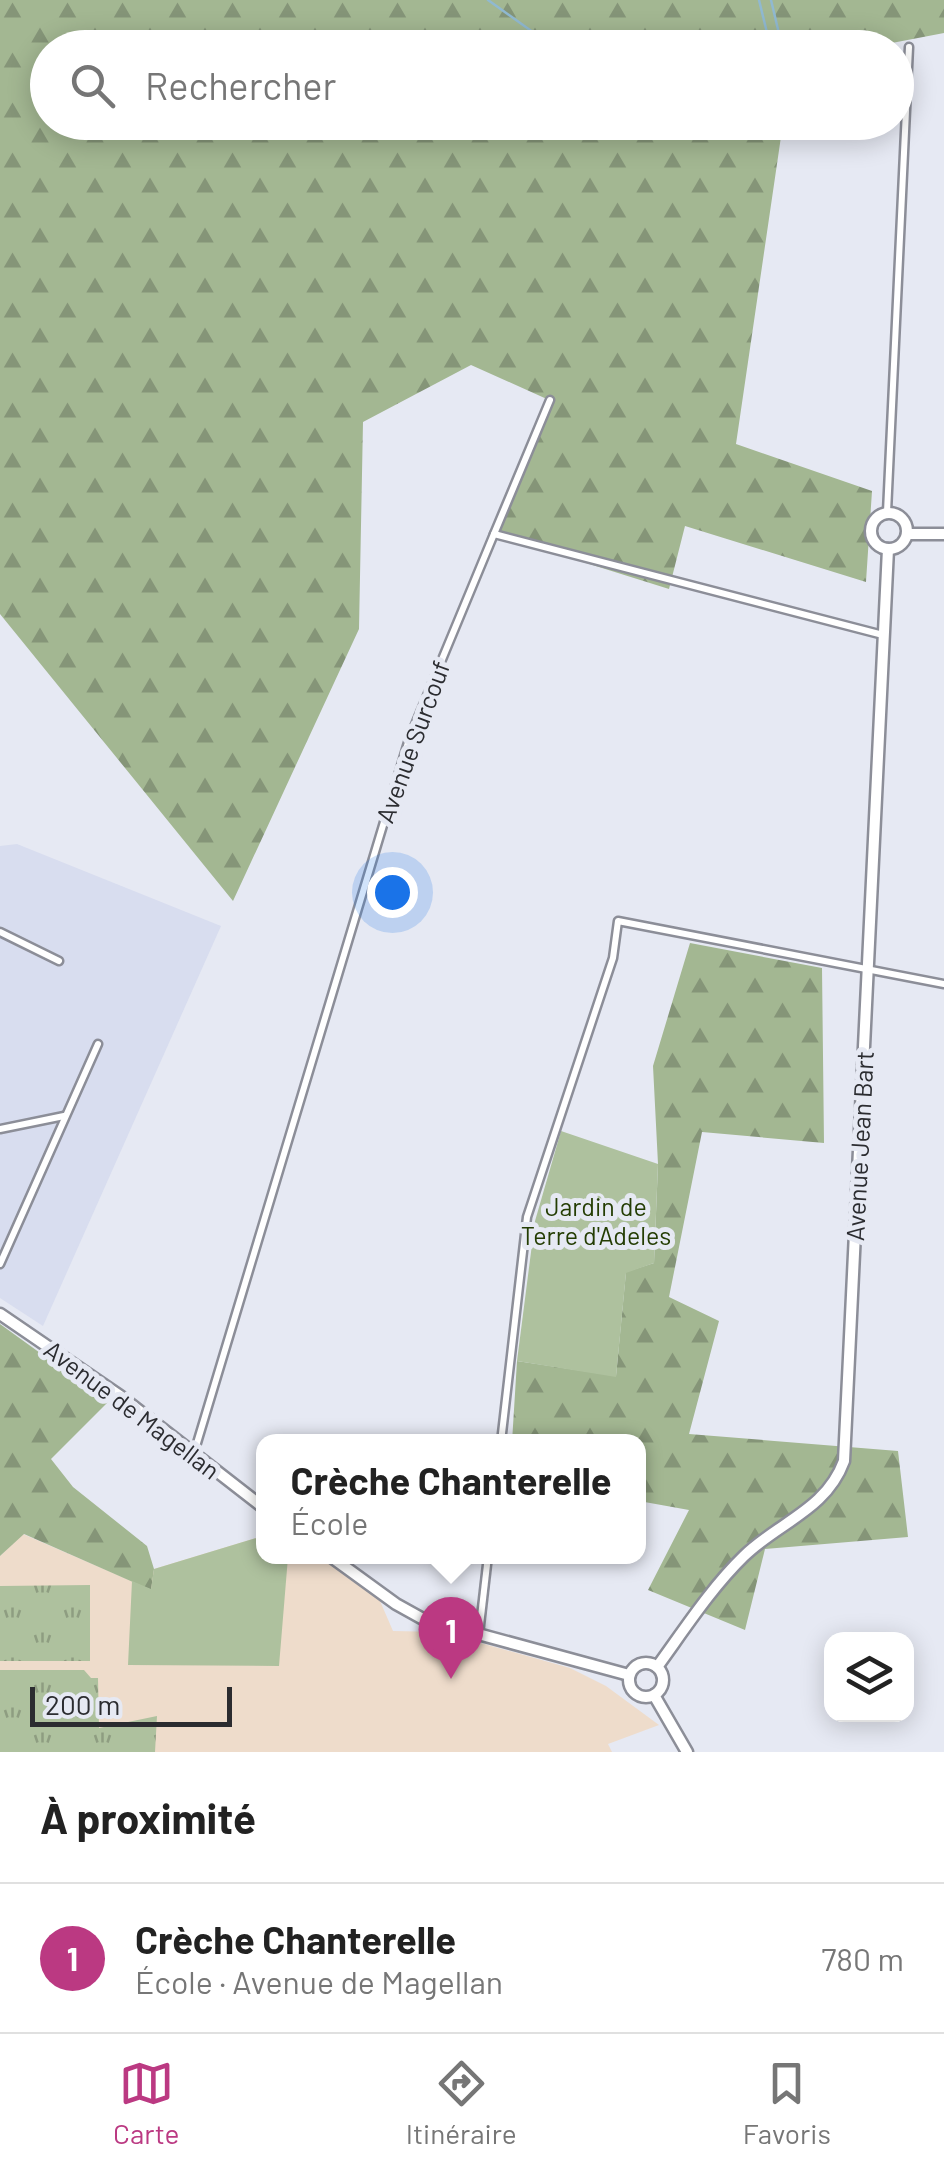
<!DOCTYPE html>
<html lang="fr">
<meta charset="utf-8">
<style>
:root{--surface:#fff;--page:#f6f6f6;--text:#222;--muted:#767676;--line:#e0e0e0;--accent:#bb3982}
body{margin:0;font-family:Barlow,sans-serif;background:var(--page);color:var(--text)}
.controls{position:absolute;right:30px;bottom:30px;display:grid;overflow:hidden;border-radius:20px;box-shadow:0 5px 25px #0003}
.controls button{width:90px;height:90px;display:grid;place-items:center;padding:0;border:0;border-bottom:2px solid var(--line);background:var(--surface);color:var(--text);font:50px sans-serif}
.scale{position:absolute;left:30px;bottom:25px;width:202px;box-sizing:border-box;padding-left:10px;border:5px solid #2b2c30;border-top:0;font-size:28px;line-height:35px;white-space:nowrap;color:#2b2c30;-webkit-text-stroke:8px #e6e9f3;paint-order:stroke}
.you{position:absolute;left:392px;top:892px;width:35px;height:35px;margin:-25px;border:8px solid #fff;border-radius:50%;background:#1a73e8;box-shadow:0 0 0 15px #1a73e833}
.badge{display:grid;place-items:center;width:65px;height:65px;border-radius:50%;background:var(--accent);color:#fff;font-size:32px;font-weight:700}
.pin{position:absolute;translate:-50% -82px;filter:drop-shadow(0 2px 5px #0008)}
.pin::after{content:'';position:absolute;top:52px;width:35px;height:30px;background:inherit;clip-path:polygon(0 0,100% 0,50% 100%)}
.popup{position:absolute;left:256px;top:1434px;width:390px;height:130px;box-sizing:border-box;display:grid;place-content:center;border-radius:20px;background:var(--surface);filter:drop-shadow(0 2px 8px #0005);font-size:32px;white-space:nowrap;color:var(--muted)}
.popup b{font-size:38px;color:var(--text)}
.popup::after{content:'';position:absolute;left:50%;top:100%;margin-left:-20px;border:20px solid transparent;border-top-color:var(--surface)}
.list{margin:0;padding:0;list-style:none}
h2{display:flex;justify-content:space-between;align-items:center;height:130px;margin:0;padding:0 40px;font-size:42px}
h2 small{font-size:32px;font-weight:400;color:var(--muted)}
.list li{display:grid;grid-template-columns:65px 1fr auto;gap:30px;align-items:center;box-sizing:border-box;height:150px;padding:0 40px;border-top:2px solid var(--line)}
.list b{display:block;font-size:38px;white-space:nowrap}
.list p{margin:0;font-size:32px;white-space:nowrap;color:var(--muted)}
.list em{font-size:32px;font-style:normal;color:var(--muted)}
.icon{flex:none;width:55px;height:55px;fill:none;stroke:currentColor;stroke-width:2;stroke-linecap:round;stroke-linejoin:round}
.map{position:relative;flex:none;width:944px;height:1752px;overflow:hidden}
.search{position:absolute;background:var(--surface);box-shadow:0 5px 25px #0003;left:30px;right:30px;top:30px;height:110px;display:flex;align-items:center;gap:25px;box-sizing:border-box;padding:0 35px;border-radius:55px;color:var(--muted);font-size:38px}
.sheet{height:280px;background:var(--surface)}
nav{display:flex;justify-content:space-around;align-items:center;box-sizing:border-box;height:140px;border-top:2px solid var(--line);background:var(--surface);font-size:28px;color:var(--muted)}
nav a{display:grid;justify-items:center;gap:5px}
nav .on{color:var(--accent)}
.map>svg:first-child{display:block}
.built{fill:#d8ddef}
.medical{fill:#eedccb}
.grass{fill:url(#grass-tufts)}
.forest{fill:url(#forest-firs)}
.green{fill:#aec19e}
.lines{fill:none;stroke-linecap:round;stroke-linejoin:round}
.stream{stroke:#90b9d1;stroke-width:2.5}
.street-casing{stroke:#8c8e98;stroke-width:11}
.secondary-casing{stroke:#8c8e98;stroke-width:15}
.street{stroke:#fff;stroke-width:6}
.secondary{stroke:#fff;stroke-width:10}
.labels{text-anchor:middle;stroke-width:10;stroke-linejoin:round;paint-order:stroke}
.street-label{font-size:25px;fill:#2b2c30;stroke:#e6e9f3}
.park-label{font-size:25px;fill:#243d03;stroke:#e6e9f3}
</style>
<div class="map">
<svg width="944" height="1752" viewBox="0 0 944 1752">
<defs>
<pattern id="grass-tufts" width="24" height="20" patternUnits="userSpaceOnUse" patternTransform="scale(2.5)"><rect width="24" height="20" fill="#aec19e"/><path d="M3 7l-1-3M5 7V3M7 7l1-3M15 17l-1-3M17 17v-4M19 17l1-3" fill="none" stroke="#8e9d81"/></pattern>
<pattern id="forest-firs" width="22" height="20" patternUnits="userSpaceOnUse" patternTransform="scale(2.5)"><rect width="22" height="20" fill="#a3b792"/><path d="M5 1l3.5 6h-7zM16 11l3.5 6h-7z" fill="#859578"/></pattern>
</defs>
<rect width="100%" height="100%" fill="#e6e9f3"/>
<!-- built -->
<polygon class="built" points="17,844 221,926 43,1326 0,1298 0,846"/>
<!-- medical -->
<polygon class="medical" points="23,1534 150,1589 154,1569 263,1536 264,1556 329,1557 377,1594 393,1631 442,1632 570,1668 606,1686 659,1725 608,1744 612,1752 0,1752 0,1556"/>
<!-- grass -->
<g class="grass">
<polygon points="90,1585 90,1661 0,1661 0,1586"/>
<polygon points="0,1670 84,1670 91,1678 98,1678 99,1728 157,1716 155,1752 0,1752"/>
</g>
<!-- forest -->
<g class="forest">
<polygon points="0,0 944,0 944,33 871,47 48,48 48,122 783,123 736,444 872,491 866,582 685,526 669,589 494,534 549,400 471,365 363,422 359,629 233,901 0,614"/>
<polygon points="690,943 822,968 824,1143 702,1132 669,1297 719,1321 689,1434 898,1451 908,1537 765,1549 745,1630 648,1590 689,1510 639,1501 638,1442 512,1442 517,1361 616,1376 626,1272 654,1263 658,1164 653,1066"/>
<polygon points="0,1324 108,1402 51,1459 73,1487 147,1546 154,1569 151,1590 24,1534 0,1556"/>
</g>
<!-- green -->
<g class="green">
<polygon points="561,1131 658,1164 654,1263 626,1273 616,1377 517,1361 535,1221"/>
<polygon points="263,1536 264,1556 288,1557 279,1666 128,1665 132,1581 151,1589 154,1569"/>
</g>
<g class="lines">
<!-- stream -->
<g class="stream">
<polyline points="488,0 555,48"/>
<polyline points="759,0 770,45"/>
<polyline points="771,0 781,42"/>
</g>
<defs>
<g id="street">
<polyline points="887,512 909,47"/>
<polyline points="494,534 550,400"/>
<polyline points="0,932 59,961"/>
<polyline points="0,1129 64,1116"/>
<polyline points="0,1264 98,1044"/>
<polyline points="501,1442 527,1217 613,958 618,921 944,984"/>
<polyline points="194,1453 409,739 494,534 883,635"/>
<polyline points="479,1634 488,1556"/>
</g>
<g id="secondary">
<circle cx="889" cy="531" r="18"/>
<polyline points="908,534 944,534"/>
<polyline points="0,1314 120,1396 264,1508"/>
<polyline points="330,1556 396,1604 423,1619 629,1675"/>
<circle cx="646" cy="1680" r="17"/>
<path d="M657,1667C684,1630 711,1588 744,1556C779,1522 826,1510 844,1461L888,549"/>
<polyline points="654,1695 687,1752"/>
</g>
</defs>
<!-- street casing -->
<use href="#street" class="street-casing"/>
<!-- secondary casing -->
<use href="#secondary" class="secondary-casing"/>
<!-- street -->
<use href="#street" class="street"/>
<!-- secondary -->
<use href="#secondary" class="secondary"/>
</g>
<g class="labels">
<!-- street labels -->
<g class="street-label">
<text transform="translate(413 742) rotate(-70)" y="9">Avenue Surcouf</text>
<text transform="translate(860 1146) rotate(-87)" y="9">Avenue Jean Bart</text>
<text transform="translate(132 1410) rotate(37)" y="9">Avenue de Magellan</text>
</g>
<!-- park labels -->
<g class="park-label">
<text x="596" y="1216">Jardin de<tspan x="596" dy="29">Terre d'Adeles</tspan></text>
</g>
</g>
</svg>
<div class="controls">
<button><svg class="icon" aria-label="layers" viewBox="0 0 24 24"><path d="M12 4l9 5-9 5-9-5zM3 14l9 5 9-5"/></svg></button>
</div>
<div class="scale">200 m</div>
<div class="you"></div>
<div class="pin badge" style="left:451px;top:1679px">1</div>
<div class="popup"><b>Crèche Chanterelle</b>École</div>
<div class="search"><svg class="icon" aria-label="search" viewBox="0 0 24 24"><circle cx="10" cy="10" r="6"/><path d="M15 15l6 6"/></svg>Rechercher</div>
</div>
<section class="sheet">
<h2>À proximité<small></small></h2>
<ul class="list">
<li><span class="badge">1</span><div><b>Crèche Chanterelle</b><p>École · Avenue de Magellan</p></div><em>780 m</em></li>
</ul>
</section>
<nav>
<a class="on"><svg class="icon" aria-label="map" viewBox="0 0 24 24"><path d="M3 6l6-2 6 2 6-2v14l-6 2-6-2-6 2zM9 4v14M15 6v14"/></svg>Carte</a>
<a><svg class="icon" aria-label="directions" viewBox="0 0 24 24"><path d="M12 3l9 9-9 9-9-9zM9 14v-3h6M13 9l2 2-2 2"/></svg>Itinéraire</a>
<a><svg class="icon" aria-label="saved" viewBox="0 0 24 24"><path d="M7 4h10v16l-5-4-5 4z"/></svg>Favoris</a>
</nav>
